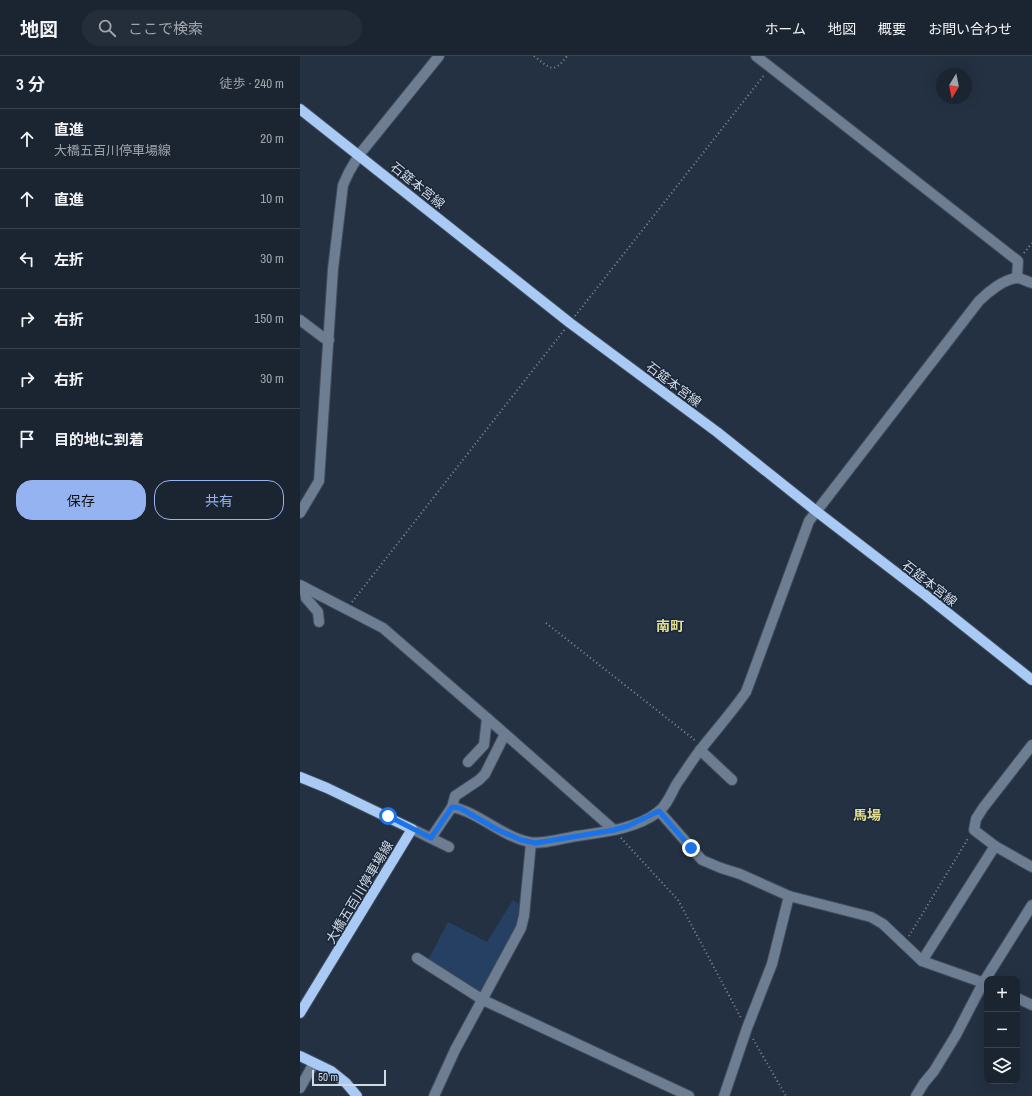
<!DOCTYPE html>
<html lang="ja">
<meta charset="utf-8">
<style>
:root{--surface:#1b2532;--page:#242d3a;--text:#f1f3f6;--muted:#a0a5ac;--line:#39424d;--accent:#95b2f1}
body{margin:0;font-family:"Archivo Narrow","Noto Sans JP",sans-serif;background:var(--page);color:var(--text)}
.controls{position:absolute;right:12px;bottom:12px;display:grid;overflow:hidden;border-radius:8px;box-shadow:0 4px 16px #0002}
.controls button{width:36px;height:36px;display:grid;place-items:center;padding:0;border:0;border-bottom:1px solid var(--line);background:var(--surface);color:var(--text);font:20px sans-serif}
.compass{position:absolute;left:636px;top:12px;width:36px;height:36px;border-radius:50%;background:var(--surface);box-shadow:0 4px 16px #0002;rotate:190deg}
.scale{position:absolute;left:12px;bottom:10px;width:74px;box-sizing:border-box;padding-left:4px;border:2px solid #d1d9e5;border-top:0;font-size:11px;line-height:14px;white-space:nowrap;color:#d1d9e5;-webkit-text-stroke:3px #1a2738;paint-order:stroke}
.stop{position:absolute;width:12px;height:12px;margin:-9px;border:3px solid #1a73e8;border-radius:50%;background:#fff}
.stop.end{background:#1a73e8;border-color:#fff;box-shadow:0 1px 4px #0008}
.list{margin:0;padding:0;list-style:none}
h2{display:flex;justify-content:space-between;align-items:center;height:52px;margin:0;padding:0 16px;font-size:17px}
h2 small{font-size:13px;font-weight:400;color:var(--muted)}
.list li{display:grid;grid-template-columns:26px 1fr auto;gap:12px;align-items:center;box-sizing:border-box;height:60px;padding:0 16px;border-top:1px solid var(--line)}
.list b{display:block;font-size:15px;white-space:nowrap}
.list p{margin:0;font-size:13px;white-space:nowrap;color:var(--muted)}
.list em{font-size:13px;font-style:normal;color:var(--muted)}
.actions{display:flex;gap:8px;padding:12px 16px}
.actions a{flex:1;padding:9px 0;border:1px solid var(--accent);border-radius:16px;text-align:center;font-size:14px;color:var(--accent)}
.actions .main{background:var(--accent);color:#111}
.icon{flex:none;width:22px;height:22px;fill:none;stroke:currentColor;stroke-width:2;stroke-linecap:round;stroke-linejoin:round}
.map{position:relative;flex:none;width:732px;height:1040px;overflow:hidden}
header{display:flex;align-items:center;gap:24px;box-sizing:border-box;height:56px;padding:0 20px;background:var(--surface);border-bottom:1px solid var(--line)}
header strong{font-size:19px}
nav{display:flex;gap:22px;margin-inline-start:auto;font-size:14px}
.search{width:280px;height:36px;background:var(--page);display:flex;align-items:center;gap:10px;box-sizing:border-box;padding:0 14px;border-radius:22px;color:var(--muted);font-size:15px}
main{display:flex}
aside{flex:1;background:var(--surface)}
.map>svg:first-child{display:block}
.green{fill:#254062}
.lines{fill:none;stroke-linecap:round;stroke-linejoin:round}
.minor-casing{stroke:#404c5c;stroke-width:12}
.major-casing{stroke:#404c5c;stroke-width:12}
.path{stroke:#818b9a;stroke-width:2;stroke-dasharray:1 3;stroke-linecap:butt}
.minor{stroke:#6d7d92;stroke-width:10}
.major{stroke:#a9caf5;stroke-width:10}
.route{stroke:#1a73e8;stroke-width:5}
.labels{text-anchor:middle;stroke-width:3;stroke-linejoin:round;paint-order:stroke}
.street-label{font-size:13px;fill:#d1d9e5;stroke:#1a2738}
.neighbourhood-label{font-size:14px;font-weight:bold;fill:#e2df90;stroke:#1a2738}
</style>
<header>
<strong>地図</strong>
<div class="search"><svg class="icon" aria-label="search" viewBox="0 0 24 24"><circle cx="10" cy="10" r="6"/><path d="M15 15l6 6"/></svg>ここで検索</div>
<nav><a>ホーム</a><a>地図</a><a>概要</a><a>お問い合わせ</a></nav>
</header>
<main>
<aside>
<h2>3 分<small>徒歩 · 240 m</small></h2>
<ul class="list">
<li><svg class="icon" aria-label="ahead" viewBox="0 0 24 24"><path d="M12 20V5M6 11l6-6 6 6"/></svg><div><b>直進</b><p>大橋五百川停車場線</p></div><em>20 m</em></li>
<li><svg class="icon" aria-label="ahead" viewBox="0 0 24 24"><path d="M12 20V5M6 11l6-6 6 6"/></svg><div><b>直進</b></div><em>10 m</em></li>
<li><svg class="icon" aria-label="left" viewBox="0 0 24 24"><path d="M17 20v-9H6M10 6l-5 5 5 5"/></svg><div><b>左折</b></div><em>30 m</em></li>
<li><svg class="icon" aria-label="right" viewBox="0 0 24 24"><path d="M7 20v-9h11M14 6l5 5-5 5"/></svg><div><b>右折</b></div><em>150 m</em></li>
<li><svg class="icon" aria-label="right" viewBox="0 0 24 24"><path d="M7 20v-9h11M14 6l5 5-5 5"/></svg><div><b>右折</b></div><em>30 m</em></li>
<li><svg class="icon" aria-label="arrive" viewBox="0 0 24 24"><path d="M6 21V4h12l-3 4 3 4H6"/></svg><div><b>目的地に到着</b></div></li>
</ul>
<div class="actions"><a class="main">保存</a><a>共有</a></div>
</aside>
<div class="map">
<svg width="732" height="1040" viewBox="0 0 732 1040">
<rect width="100%" height="100%" fill="#243142"/>
<!-- green -->
<polygon class="green" points="213,844 219,848 218,869 181,940 128,904 148,866 187,886"/>
<g class="lines">
<defs>
<g id="minor">
<polyline points="456,0 718,205 717,222"/>
<polyline points="0,264 24,282 29,284"/>
<polyline points="0,457 19,425 33,213 43,129 49,116 59,99 139,0"/>
<polyline points="0,529 83,572 187,662 314,774"/>
<polyline points="4,531 6,542 18,556 19,566"/>
<polyline points="732,689 683,752 676,763 674,774 695,790 732,811"/>
<polyline points="400,694 432,724"/>
<polyline points="168,706 184,689 187,662"/>
<polyline points="152,751 155,740 179,724 185,718 205,678"/>
<polyline points="359,755 402,804 421,812 440,818 489,840 571,861 583,868 622,905 687,928"/>
<polyline points="112,773 149,791"/>
<path d="M131,782L152,751C178,756 201,780 229,786C242,789 264,782 277,780C304,776 336,773 358,756C369,748 372,733 380,723C387,713 393,703 401,693C416,674 432,656 446,636L509,465L679,245C688,236 704,223 717,222C721,222 728,226 732,227"/>
<polyline points="117,902 183,944 389,1040"/>
<polyline points="622,905 695,790"/>
<polyline points="717,942 732,949"/>
<polyline points="0,1032 14,1007"/>
<polyline points="134,1040 155,994 221,872 224,860 231,787"/>
<polyline points="424,1040 447,972 472,908 489,840"/>
<polyline points="616,1040 624,1027 634,1015 656,979 683,927 732,849"/>
</g>
<g id="major">
<polyline points="0,53 270,267 417,376 516,455 624,538 732,624"/>
<polyline points="0,721 27,732 112,773 0,957"/>
<polyline points="0,1000 31,1015 46,1027 57,1040"/>
</g>
</defs>
<!-- minor casing -->
<use href="#minor" class="minor-casing"/>
<!-- major casing -->
<use href="#major" class="major-casing"/>
<!-- path -->
<g class="path">
<path d="M234,0C250,12 253,19 267,0"/>
<polyline points="724,197 732,187"/>
<polyline points="275,260 465,18"/>
<polyline points="52,546 265,273"/>
<polyline points="246,567 396,685"/>
<polyline points="321,782 378,844 441,962"/>
<polyline points="609,880 669,781"/>
<polyline points="453,983 486,1040"/>
</g>
<!-- minor -->
<use href="#minor" class="minor"/>
<!-- major -->
<use href="#major" class="major"/>
</g>
<g class="lines">
<!-- route -->
<polyline class="route" points="88,760 131,782 152,751 160,752 198,774 221,784 236,787 314,774 328,770 359,755 391,792"/>
</g>
<g class="labels">
<!-- street labels -->
<g class="street-label">
<text transform="translate(118 129) rotate(39)" y="5">石筵本宮線</text>
<text transform="translate(374 328) rotate(37)" y="5">石筵本宮線</text>
<text transform="translate(630 527) rotate(38)" y="5">石筵本宮線</text>
<text transform="translate(59 836) rotate(-59)" y="5">大橋五百川停車場線</text>
</g>
<!-- neighbourhood labels -->
<g class="neighbourhood-label">
<text x="370" y="575">南町</text>
<text x="567" y="764">馬場</text>
</g>
</g>
</svg>
<div class="controls">
<button>+</button>
<button>−</button>
<button><svg class="icon" aria-label="layers" viewBox="0 0 24 24"><path d="M12 4l9 5-9 5-9-5zM3 14l9 5 9-5"/></svg></button>
</div>
<svg class="compass" viewBox="-18 -18 36 36"><path d="M0-13l5 13h-10z" fill="#e53935"/><path d="M0 13l5-13h-10z" fill="#a0a5ac"/></svg>
<div class="scale">50 m</div>
<div class="stop" style="left:88px;top:760px"></div>
<div class="stop end" style="left:391px;top:792px"></div>
</div>
</main>
